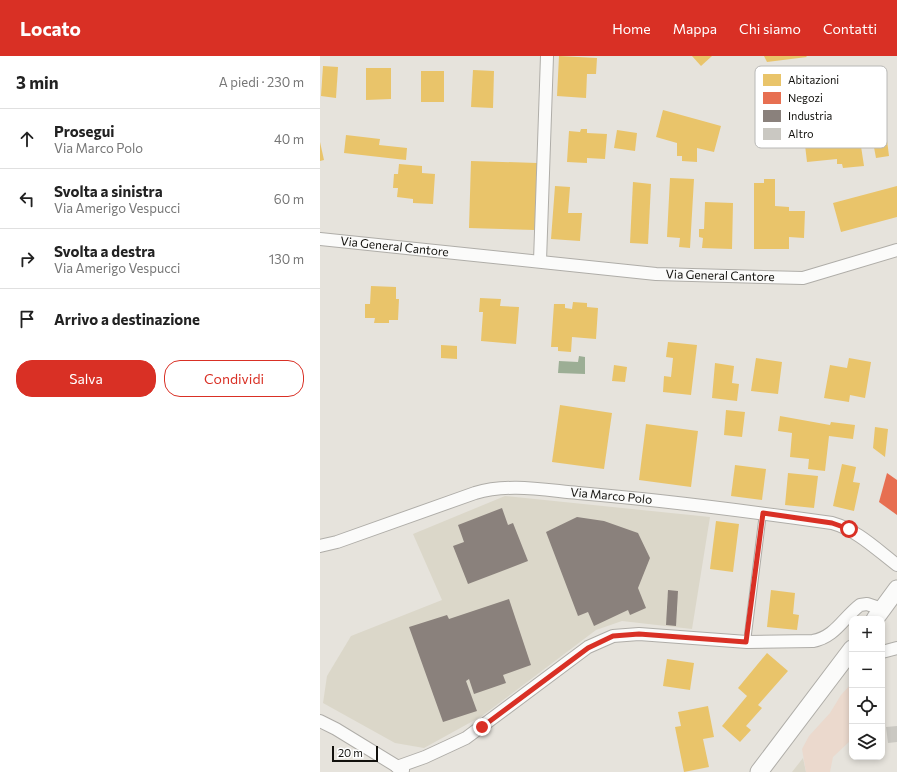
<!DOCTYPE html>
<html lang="it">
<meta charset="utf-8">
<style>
:root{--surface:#fff;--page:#f2f2f2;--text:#222;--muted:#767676;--line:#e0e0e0;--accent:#d93025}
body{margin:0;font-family:Commissioner,sans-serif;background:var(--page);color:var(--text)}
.controls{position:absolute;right:12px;bottom:12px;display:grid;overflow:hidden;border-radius:8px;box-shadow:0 2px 6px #0003}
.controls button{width:36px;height:36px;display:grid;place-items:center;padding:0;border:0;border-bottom:1px solid var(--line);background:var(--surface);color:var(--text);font:20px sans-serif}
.scale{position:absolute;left:12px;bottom:10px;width:46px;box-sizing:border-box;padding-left:4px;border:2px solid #12110d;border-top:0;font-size:11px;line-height:14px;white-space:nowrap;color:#12110d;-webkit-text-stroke:3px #fff;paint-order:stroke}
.stop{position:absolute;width:12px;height:12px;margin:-9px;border:3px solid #d93025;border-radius:50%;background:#fff}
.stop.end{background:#d93025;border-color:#fff;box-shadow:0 1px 4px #0008}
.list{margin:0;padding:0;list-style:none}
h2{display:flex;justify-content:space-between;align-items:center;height:52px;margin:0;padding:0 16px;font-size:17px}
h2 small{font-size:13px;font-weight:400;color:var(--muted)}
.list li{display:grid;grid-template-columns:26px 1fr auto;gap:12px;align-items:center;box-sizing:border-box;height:60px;padding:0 16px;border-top:1px solid var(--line)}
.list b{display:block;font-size:15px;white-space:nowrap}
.list p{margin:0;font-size:13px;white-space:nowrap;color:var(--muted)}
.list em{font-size:13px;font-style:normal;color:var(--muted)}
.actions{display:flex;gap:8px;padding:12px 16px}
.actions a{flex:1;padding:9px 0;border:1px solid var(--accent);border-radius:16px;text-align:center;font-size:14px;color:var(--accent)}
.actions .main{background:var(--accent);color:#fff}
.icon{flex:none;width:22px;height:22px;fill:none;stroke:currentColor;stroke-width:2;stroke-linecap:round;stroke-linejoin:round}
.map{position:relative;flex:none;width:577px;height:716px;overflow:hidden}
header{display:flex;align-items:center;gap:24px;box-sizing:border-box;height:56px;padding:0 20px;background:var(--accent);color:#fff}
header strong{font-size:19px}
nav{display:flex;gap:22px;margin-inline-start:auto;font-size:14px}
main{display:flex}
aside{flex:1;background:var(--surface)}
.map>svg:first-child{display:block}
.built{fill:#dbd7c9}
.green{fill:#ebd9cd}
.water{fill:#9cae95}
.homes{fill:#e9c46a}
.shops{fill:#e76f51}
.industry{fill:#8a817c}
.building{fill:#cac8c2}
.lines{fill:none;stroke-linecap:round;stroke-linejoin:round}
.service-casing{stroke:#afada8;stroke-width:8}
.minor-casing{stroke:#afada8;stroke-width:14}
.secondary-casing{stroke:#afada8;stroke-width:19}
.service{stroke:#fbfbfa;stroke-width:6}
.minor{stroke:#fbfbfa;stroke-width:12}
.secondary{stroke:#fbfbfa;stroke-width:17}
.route{stroke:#d93025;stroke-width:5}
.labels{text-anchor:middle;stroke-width:4;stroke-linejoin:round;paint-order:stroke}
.street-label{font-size:12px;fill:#12110d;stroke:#fff}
.key{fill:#fff;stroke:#b8b8b6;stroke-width:1}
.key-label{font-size:11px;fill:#12110d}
</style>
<header>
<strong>Locato</strong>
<nav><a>Home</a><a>Mappa</a><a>Chi siamo</a><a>Contatti</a></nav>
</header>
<main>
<aside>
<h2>3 min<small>A piedi · 230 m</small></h2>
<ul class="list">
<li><svg class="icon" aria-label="ahead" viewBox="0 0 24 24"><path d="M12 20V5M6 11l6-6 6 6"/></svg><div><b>Prosegui</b><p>Via Marco Polo</p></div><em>40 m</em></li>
<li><svg class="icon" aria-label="left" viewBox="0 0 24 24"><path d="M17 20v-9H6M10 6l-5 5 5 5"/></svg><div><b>Svolta a sinistra</b><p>Via Amerigo Vespucci</p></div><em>60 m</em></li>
<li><svg class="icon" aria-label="right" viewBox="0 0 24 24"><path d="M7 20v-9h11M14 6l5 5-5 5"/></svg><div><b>Svolta a destra</b><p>Via Amerigo Vespucci</p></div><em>130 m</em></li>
<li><svg class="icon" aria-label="arrive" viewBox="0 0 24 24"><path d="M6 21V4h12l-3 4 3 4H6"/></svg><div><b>Arrivo a destinazione</b></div></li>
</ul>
<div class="actions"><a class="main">Salva</a><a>Condividi</a></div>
</aside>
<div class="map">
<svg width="577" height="716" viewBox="0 0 577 716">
<rect width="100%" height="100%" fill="#e6e3dc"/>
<!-- built -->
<g class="built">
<polygon points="185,440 390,461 372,573 302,565 276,574 162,660 104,692 75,687 3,647 7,620 31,580 122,544 93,478"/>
<polygon points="483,702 486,716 472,716"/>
</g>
<!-- green -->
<polygon class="green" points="532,627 531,684 513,701 510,716 486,716 482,693 489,680 510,657 521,639"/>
<!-- water -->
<polygon class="water" points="259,300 265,301 265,318 238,317 239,305 258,306"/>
<!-- homes -->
<g class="homes">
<polygon points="239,0 277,2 276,18 267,18 266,42 237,40"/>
<polygon points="372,0 392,0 381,10"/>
<polygon points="444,0 486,0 487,1 447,6"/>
<polygon points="3,10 18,11 16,42 1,40"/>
<polygon points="46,12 71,12 71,43 46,44"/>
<polygon points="153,14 174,15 173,52 151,51"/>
<rect x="101" y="15" width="23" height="31"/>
<polygon points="343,54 401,70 394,96 377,92 377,106 362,105 362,100 357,100 357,87 336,81"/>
<polygon points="261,73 267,73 267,77 287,78 285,103 267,102 267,107 247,106 249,75 260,76"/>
<polygon points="297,74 317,77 315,95 294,92"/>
<polygon points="539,77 544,110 523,112 522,108 517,108 517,103 487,106 485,89 499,87 499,82"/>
<polygon points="26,79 60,83 59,89 87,92 86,104 24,97"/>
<polygon points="567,84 569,100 556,102 553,86"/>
<polygon points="0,86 4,104 0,105"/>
<polygon points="151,105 217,107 215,174 149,172"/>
<polygon points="79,108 102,110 102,117 115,118 113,148 93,147 93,143 77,141 78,132 73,132 74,118 78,118"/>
<polygon points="350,122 374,123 370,192 359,191 360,182 347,181"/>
<polygon points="444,123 455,123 455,150 469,151 469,155 485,155 484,182 469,181 469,193 434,193 434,127 444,127"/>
<polygon points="313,126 331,128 328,188 310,187"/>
<polygon points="235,130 250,131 248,157 262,157 260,185 231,183"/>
<polygon points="577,130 577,161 521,176 513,147"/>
<polygon points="385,146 413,147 412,193 382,192 383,182 379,181 379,173 384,173"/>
<polygon points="51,230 76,231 76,243 79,243 78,264 69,264 69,267 54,267 55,262 45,262 45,248 50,248"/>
<polygon points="160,242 181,243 180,250 199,251 196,288 161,285 163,256 159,256"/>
<polygon points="253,246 267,247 267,251 278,252 276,283 252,281 251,296 238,295 238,291 231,291 234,248 245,248 245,252 252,253"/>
<polygon points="348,286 377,289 371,339 343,336 344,320 351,321 353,302 346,301"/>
<polygon points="121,289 137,290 137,303 121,302"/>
<polygon points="436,302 462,306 458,338 431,335"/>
<polygon points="529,302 551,306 545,342 530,339 529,346 504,342 510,309 527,312"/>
<polygon points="395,307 414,310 412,327 419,328 417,345 392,342"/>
<polygon points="294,309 307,311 305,326 292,325"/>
<polygon points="240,349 292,357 284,413 232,406"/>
<polygon points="406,354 425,356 422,381 404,379"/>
<polygon points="460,360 510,369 511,366 535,369 533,383 509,380 505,415 488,413 489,403 470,401 472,377 458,375"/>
<polygon points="326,368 378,375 371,431 319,424"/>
<polygon points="555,371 568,373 565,401 553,392"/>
<polygon points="522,408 536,411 533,426 540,427 534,455 513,450"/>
<polygon points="415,409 446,413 442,444 411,440"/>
<polygon points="468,417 498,420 494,452 465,449"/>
<polygon points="396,465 419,468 413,516 390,513"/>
<polygon points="451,534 475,537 473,558 479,559 477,574 447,571"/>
<polygon points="447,597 468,615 438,649 442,652 426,670 431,674 420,686 402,670 427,640 418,632"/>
<polygon points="347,603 374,607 370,634 343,630"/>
<polygon points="388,650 394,681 383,683 389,711 364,716 355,671 361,670 358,656"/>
</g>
<!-- shops -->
<polygon class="shops" points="567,417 577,424 577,459 559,446"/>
<!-- industry -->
<g class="industry">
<polygon points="182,452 188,469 193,467 208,505 148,528 133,490 144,486 138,469"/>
<polygon points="257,461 284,465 318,477 330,502 318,532 326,552 310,559 308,554 274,570 268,556 258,560 226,476"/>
<polygon points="348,534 358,535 356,570 346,569"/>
<polygon points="189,543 211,609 183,619 186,627 154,638 149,623 146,625 157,655 123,666 89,571 127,559 129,563"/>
</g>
<!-- building -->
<polygon class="building" points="577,670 577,686 568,687 566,671"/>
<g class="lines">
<defs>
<polyline id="service" points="427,586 443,457"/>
<g id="minor">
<path id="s1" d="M0,183L336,218L483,222L577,194"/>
<polyline points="220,205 227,0"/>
<path id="s2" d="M0,490L17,486L155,437C188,427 224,434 258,437C343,444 427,455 512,467C537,474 556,493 577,509"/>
<polyline points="562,596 577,592"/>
<polyline points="0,665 16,673 83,714"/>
<path d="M77,711L105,701L146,682L268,591L293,580L319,578L427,586L493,585C515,581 523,562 540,549L547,548L562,553"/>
</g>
<g id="secondary">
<polyline points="555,563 577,533"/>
<polyline points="439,716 532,593"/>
</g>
</defs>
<!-- service casing -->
<use href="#service" class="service-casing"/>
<!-- minor casing -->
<use href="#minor" class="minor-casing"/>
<!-- secondary casing -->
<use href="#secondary" class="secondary-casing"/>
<!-- service -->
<use href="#service" class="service"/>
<!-- minor -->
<use href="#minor" class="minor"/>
<!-- secondary -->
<use href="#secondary" class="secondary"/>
</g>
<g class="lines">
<!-- route -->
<polyline class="route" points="162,671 268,592 293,580 319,578 426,586 443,457 512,467 529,473"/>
</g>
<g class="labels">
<!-- street labels -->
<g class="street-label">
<text dy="4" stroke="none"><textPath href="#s1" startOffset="75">Via General Cantore</textPath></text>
<text dy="4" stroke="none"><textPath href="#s1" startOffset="402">Via General Cantore</textPath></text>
<text dy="4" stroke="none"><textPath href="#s2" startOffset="301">Via Marco Polo</textPath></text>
</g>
</g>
<!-- legend -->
<rect x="435" y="10" width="132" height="82" rx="6" class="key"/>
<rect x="443" y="18" width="18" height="12" fill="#e9c46a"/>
<rect x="443" y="36" width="18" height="12" fill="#e76f51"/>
<rect x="443" y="54" width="18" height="12" fill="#8a817c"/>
<rect x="443" y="72" width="18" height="12" fill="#cac8c2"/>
<g class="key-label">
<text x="468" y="28">Abitazioni</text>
<text x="468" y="46">Negozi</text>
<text x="468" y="64">Industria</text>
<text x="468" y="82">Altro</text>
</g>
</svg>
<div class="controls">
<button>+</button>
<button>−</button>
<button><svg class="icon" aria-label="locate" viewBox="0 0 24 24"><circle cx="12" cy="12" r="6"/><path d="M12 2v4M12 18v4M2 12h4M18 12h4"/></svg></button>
<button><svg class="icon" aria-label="layers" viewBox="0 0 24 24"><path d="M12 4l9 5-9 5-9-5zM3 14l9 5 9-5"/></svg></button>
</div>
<div class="scale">20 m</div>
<div class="stop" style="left:529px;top:473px"></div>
<div class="stop end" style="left:162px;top:671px"></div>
</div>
</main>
